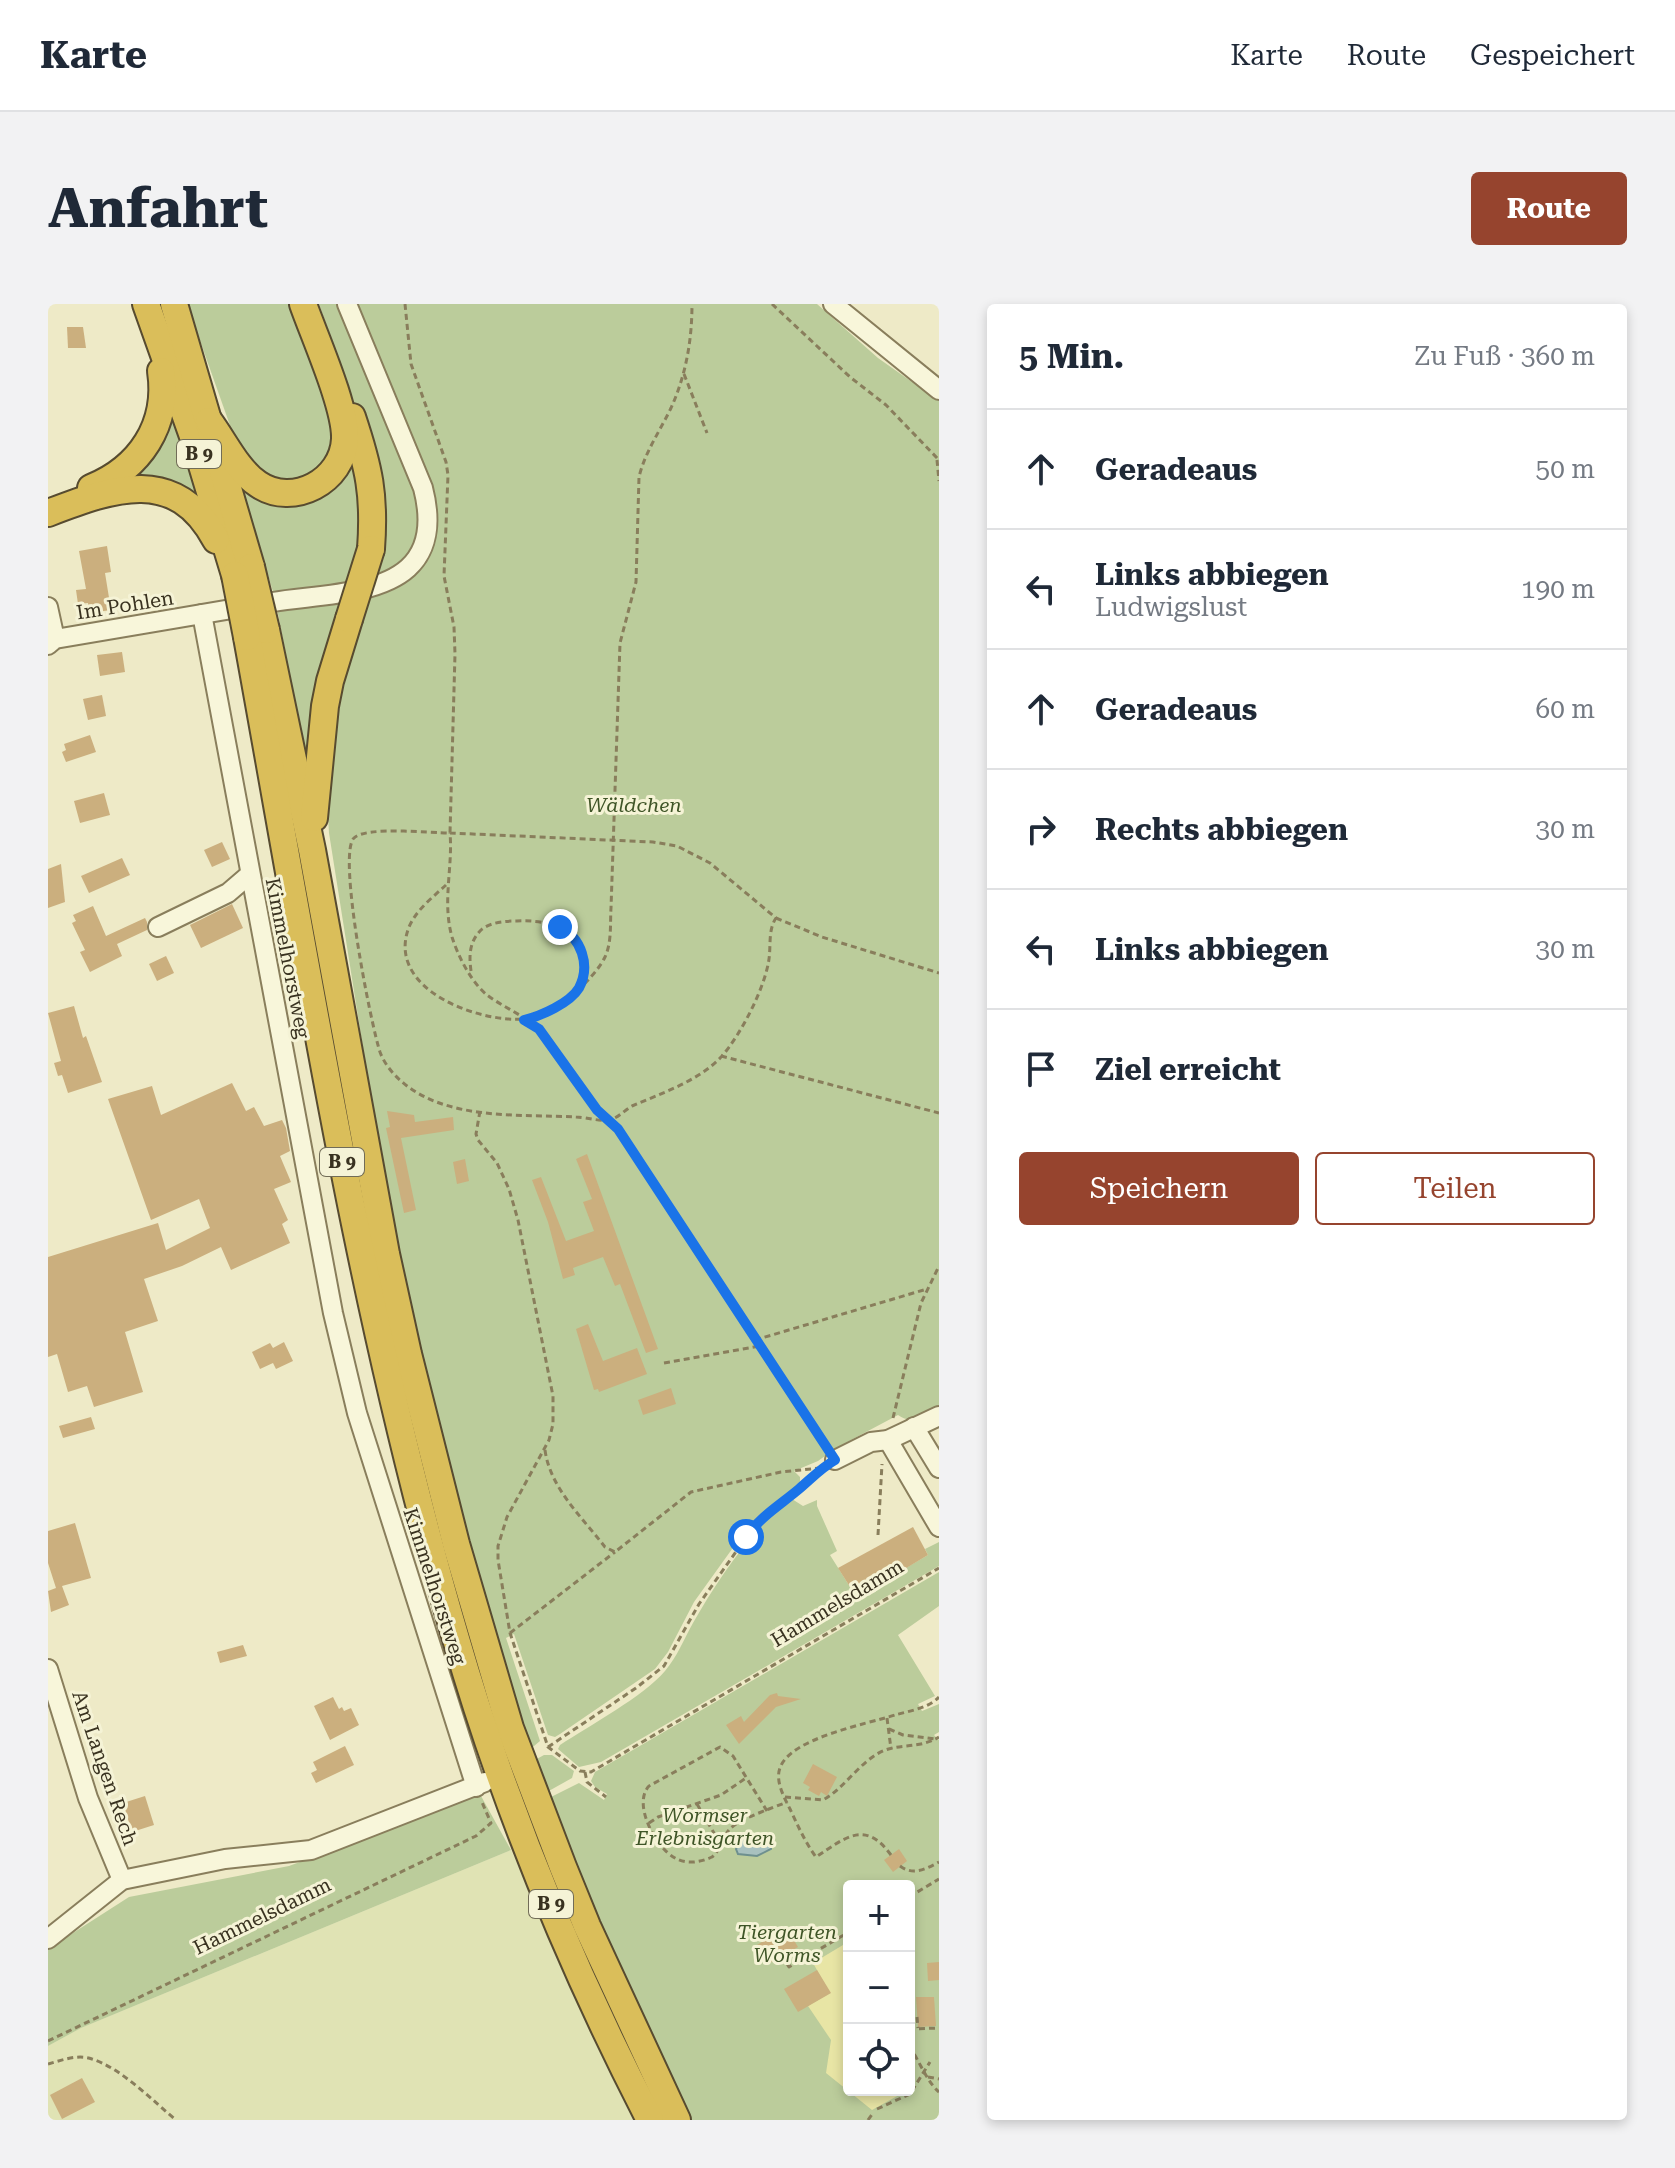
<!DOCTYPE html>
<html lang="de">
<meta charset="utf-8">
<style>
:root{--surface:#fff;--page:#f2f2f3;--text:#1f2937;--muted:#747a83;--line:#e0e1e3;--accent:#96442e}
body{margin:0;font-family:"Roboto Serif",serif;background:var(--page);color:var(--text)}
.controls{position:absolute;right:24px;bottom:24px;display:grid;overflow:hidden;border-radius:8px;box-shadow:0 4px 12px #0003}
.controls button{width:72px;height:72px;display:grid;place-items:center;padding:0;border:0;border-bottom:2px solid var(--line);background:var(--surface);color:var(--text);font:40px sans-serif}
.stop{position:absolute;width:24px;height:24px;margin:-18px;border:6px solid #1a73e8;border-radius:50%;background:#fff}
.stop.end{background:#1a73e8;border-color:#fff;box-shadow:0 2px 8px #0008}
.list{margin:0;padding:0;list-style:none}
h2{display:flex;justify-content:space-between;align-items:center;height:104px;margin:0;padding:0 32px;font-size:34px}
h2 small{font-size:26px;font-weight:400;color:var(--muted)}
.list li{display:grid;grid-template-columns:52px 1fr auto;gap:24px;align-items:center;box-sizing:border-box;height:120px;padding:0 32px;border-top:2px solid var(--line)}
.list b{display:block;font-size:30px;white-space:nowrap}
.list p{margin:0;font-size:26px;white-space:nowrap;color:var(--muted)}
.list em{font-size:26px;font-style:normal;color:var(--muted)}
.actions{display:flex;gap:16px;padding:24px 32px}
.actions a{flex:1;padding:18px 0;border:2px solid var(--accent);border-radius:8px;text-align:center;font-size:28px;color:var(--accent)}
.actions .main{background:var(--accent);color:#fff}
.icon{flex:none;width:44px;height:44px;fill:none;stroke:currentColor;stroke-width:2;stroke-linecap:round;stroke-linejoin:round}
.map{position:relative;flex:none;width:891px;height:1816px;overflow:hidden;border-radius:8px}
header{display:flex;align-items:center;gap:48px;box-sizing:border-box;height:112px;padding:0 40px;background:var(--surface);border-bottom:2px solid var(--line)}
header strong{font-size:38px}
nav{display:flex;gap:44px;margin-inline-start:auto;font-size:28px}
.intro{display:flex;align-items:center;justify-content:space-between;box-sizing:border-box;height:192px;padding:0 48px}
h1{margin:0;font-size:56px}
.button{padding:20px 36px;border-radius:8px;background:var(--accent);color:#fff;font-size:28px;font-weight:700}
main{display:flex;gap:48px;padding:0 48px}
aside{flex:1;background:var(--surface);border-radius:8px;box-shadow:0 4px 12px #0003}
.map>svg:first-child{display:block}
.farmland{fill:#e0e3b4}
.green{fill:#bbcc9b;fill-rule:evenodd}
.sand{fill:#e8e5a5}
.water{fill:#a8c1bf;stroke:#6e908f;stroke-width:2}
.building{fill:#cbaf7e}
.lines{fill:none;stroke-linecap:round;stroke-linejoin:round}
.minor-casing{stroke:#897e5c;stroke-width:22}
.highway-casing{stroke:#574b30;stroke-width:30}
.path{stroke:#897e5c;stroke-width:3;stroke-dasharray:6 4;stroke-linecap:butt}
.minor{stroke:#f8f6da;stroke-width:18}
.highway{stroke:#dabe5a;stroke-width:26}
.highway-bridge-casing{stroke:#574b30;stroke-width:30;stroke-linecap:butt}
.highway-bridge{stroke:#dabe5a;stroke-width:26}
.route{stroke:#1a73e8;stroke-width:10}
.labels{text-anchor:middle;stroke-width:6;stroke-linejoin:round;paint-order:stroke}
.shield{fill:#f5f3d6;stroke:#716c57;stroke-width:2}
.shield-label{font-size:18px;font-weight:bold;fill:#393220}
.street-label{font-size:20px;fill:#393220;stroke:#f5f3d6}
.park-label{font-size:20px;font-style:italic;fill:#3f5527;stroke:#f5f3d6}
</style>
<header>
<strong>Karte</strong>
<nav><a>Karte</a><a>Route</a><a>Gespeichert</a></nav>
</header>
<div class="intro"><h1>Anfahrt</h1><a class="button">Route</a></div>
<main>
<div class="map">
<svg width="891" height="1816" viewBox="0 0 891 1816">
<rect width="100%" height="100%" fill="#eeeac7"/>
<!-- farmland -->
<polygon class="farmland" points="463,1546 587,1816 0,1816 0,1742 33,1724"/>
<!-- green -->
<g class="green">
<polygon points="139,0 249,0 291,128 272,173 224,179 190,144"/>
<polygon points="271,0 291,0 369,189 374,215 366,246 349,265 324,275 319,136"/>
<path d="M304,0H769L830,54L891,97V1107C876,1112 863,1121 850,1111L788,1144L770,1157L746,1167L752,1173V1179L702,1220L646,1298L620,1348L607,1365L512,1430L507,1433L500,1431L466,1330L458,1334L492,1437L480,1447L438,1313L368,1038L331,845L281,529L279,496L281,424L319,290L386,230Z"/>
<polygon points="121,108 127,108 151,194 88,177 83,169"/>
<polygon points="303,138 315,222 304,277 226,291 189,168 241,196"/>
<polygon points="298,293 261,470 229,305"/>
<path d="M744,1195L755,1202L769,1196V1202L789,1247L782,1251L804,1286L834,1278L880,1251L877,1245L891,1238V1262L553,1458L531,1463L510,1445L512,1441C541,1422 596,1392 617,1367C629,1353 636,1335 645,1319C669,1277 705,1222 744,1195Z"/>
<path d="M891,1268V1302L850,1331L887,1392L870,1400L874,1407L891,1400V1428L886,1431L891,1436V1816H640L551,1626L501,1494L531,1479L556,1496L559,1490L547,1483L543,1477L547,1468ZM801,1582H861V1786H801Z"/>
<polygon points="496,1451 504,1451 526,1467 524,1474 499,1488 487,1456"/>
<polygon points="428,1483 463,1546 33,1724 0,1742 0,1645 81,1593 241,1562 314,1535"/>
</g>
<!-- sand -->
<polygon class="sand" points="800,1638 801,1786 860,1786 824,1806 778,1769 783,1736 760,1702 782,1689 765,1659"/>
<!-- water -->
<polygon class="water" points="707,1530 723,1534 723,1545 709,1552 690,1550 688,1545 692,1536"/>
<!-- building -->
<g class="building">
<polygon points="19,23 35,23 38,44 20,44"/>
<polygon points="59,242 63,268 57,269 63,306 41,309 40,299 30,300 28,286 38,285 31,247"/>
<polygon points="74,348 77,368 52,372 49,351"/>
<polygon points="54,391 58,412 40,416 35,395"/>
<polygon points="42,431 48,448 18,458 14,448 18,446 16,440"/>
<polygon points="56,489 62,511 32,519 26,497"/>
<polygon points="174,538 182,555 164,563 156,546"/>
<polygon points="74,554 82,571 41,589 33,572"/>
<polygon points="13,560 17,598 0,604 0,565"/>
<polygon points="184,600 195,624 153,644 142,621"/>
<polygon points="45,602 58,632 97,614 99,618 99,626 69,640 74,652 42,668 32,648 37,646 24,619 28,617 25,611"/>
<polygon points="118,652 126,669 109,677 101,660"/>
<polygon points="26,702 35,734 38,732 54,778 20,789 14,771 10,772 6,759 13,757 0,709"/>
<polygon points="184,779 198,807 206,803 216,822 234,816 238,824 242,847 232,852 243,878 226,885 240,916 234,920 242,939 183,966 173,943 134,962 96,975 110,1017 77,1028 95,1088 46,1103 39,1082 20,1088 9,1050 0,1053 0,953 110,919 118,946 162,924 151,895 103,916 60,795 104,782 113,811"/>
<polygon points="339,807 366,811 367,818 405,813 406,826 353,834 368,906 356,909 338,824 342,823"/>
<polygon points="539,850 610,1045 598,1049 572,980 567,982 555,953 525,964 527,971 515,975 500,918 484,876 493,873 518,937 546,927 535,898 544,895 528,855"/>
<polygon points="417,855 421,877 409,880 405,858"/>
<polygon points="540,1020 555,1057 589,1044 599,1070 551,1088 550,1085 546,1086 528,1025"/>
<polygon points="236,1038 245,1057 228,1065 225,1059 212,1065 204,1048 222,1039 225,1044"/>
<polygon points="623,1084 628,1100 595,1111 590,1096"/>
<polygon points="43,1113 47,1125 15,1134 11,1122"/>
<polygon points="27,1219 43,1274 14,1282 21,1301 3,1308 0,1287 8,1284 0,1259 0,1227"/>
<polygon points="865,1223 880,1251 825,1284 804,1286 790,1264"/>
<polygon points="195,1341 199,1352 172,1359 169,1348"/>
<polygon points="729,1389 730,1392 753,1395 728,1403 691,1440 678,1421 693,1412 696,1418 722,1391"/>
<polygon points="285,1393 291,1405 294,1403 296,1407 303,1404 311,1421 282,1436 266,1402"/>
<polygon points="297,1442 306,1461 268,1479 263,1469 269,1466 265,1458"/>
<polygon points="765,1460 789,1473 779,1492 773,1488 771,1492 760,1486 762,1483 755,1479"/>
<polygon points="97,1492 106,1521 84,1528 75,1499"/>
<polygon points="851,1545 859,1557 845,1568 836,1556"/>
<polygon points="738,1623 750,1643 720,1660 709,1641"/>
<polygon points="891,1658 891,1676 880,1677 879,1659"/>
<polygon points="769,1666 783,1689 750,1708 736,1685"/>
<polygon points="868,1693 886,1693 888,1722 870,1723"/>
<polygon points="34,1774 47,1798 14,1815 2,1791"/>
</g>
<g class="lines">
<defs>
<g id="minor">
<polyline points="785,0 891,86"/>
<polyline points="0,303 7,335"/>
<polyline points="154,310 285,1009 309,1109 428,1483"/>
<path d="M0,341L7,335C79,323 152,310 225,298C265,291 329,292 360,264C383,243 382,211 375,184L299,0"/>
<polyline points="110,623 180,589 201,571"/>
<polyline points="866,1123 891,1164"/>
<polyline points="840,1136 891,1223"/>
<polyline points="787,1156 823,1138 840,1136 891,1112"/>
<polyline points="0,1365 40,1494 74,1576"/>
<polyline points="0,1635 74,1576 177,1555 263,1546 437,1478"/>
</g>
<g id="highway">
<polyline points="98,0 147,138 187,271"/>
<polyline points="126,0 203,263"/>
<path d="M304,113C321,164 327,191 323,245"/>
<path d="M161,117C176,137 189,166 210,180C245,204 295,177 297,135C298,103 267,34 255,0"/>
<path d="M43,184C92,164 121,121 113,67"/>
<path d="M0,209C65,184 128,161 168,236"/>
<polyline points="218,326 264,546 338,950 360,1050 408,1240 462,1424 515,1563 539,1622 629,1816"/>
<path d="M199,333C260,668 312,1007 408,1335C456,1500 523,1663 602,1816"/>
<polyline points="266,514 277,402 282,377 301,315"/>
</g>
</defs>
<!-- minor casing -->
<use href="#minor" class="minor-casing"/>
<!-- highway casing -->
<use href="#highway" class="highway-casing"/>
<!-- path -->
<g class="path">
<path d="M357,0L363,60L398,158L400,171L396,272L406,323L407,350L402,529C383,529 318,522 306,534C289,550 323,721 332,748C336,759 344,769 353,777C398,817 472,810 528,813C538,813 556,819 564,815C571,813 577,806 584,802C614,789 651,777 674,752C693,730 717,684 721,655C723,641 720,626 728,614L662,559L629,542L605,538L402,529C405,563 394,598 404,633C410,652 423,678 439,691C455,703 475,711 490,724C510,741 529,783 548,805C554,812 563,817 570,825L778,1142"/>
<polyline points="724,0 802,73 838,101 891,156"/>
<polyline points="636,70 659,129"/>
<polyline points="889,156 891,177"/>
<path d="M398,581C385,593 368,606 361,623C337,685 430,719 477,715C504,713 546,676 557,653C564,638 562,619 563,604L572,339L588,278L591,173C597,148 612,127 623,104C638,71 644,36 644,0"/>
<polyline points="728,614 774,633 891,669"/>
<path d="M423,667C421,652 421,638 433,626C442,618 458,617 469,617C514,615 547,633 531,683"/>
<polyline points="673,752 891,809"/>
<polyline points="432,807 428,830 430,836 449,859 461,885 470,916 505,1092 505,1120 501,1136 459,1213 450,1242 450,1256 462,1329 500,1443 532,1467 543,1468 891,1264"/>
<polyline points="707,1036 879,985"/>
<polyline points="616,1059 712,1042"/>
<polyline points="845,1114 873,999 891,962"/>
<path d="M497,1146C502,1184 534,1213 557,1243L567,1248L643,1188L733,1168L772,1164"/>
<polyline points="830,1231 834,1160"/>
<polyline points="462,1329 567,1248"/>
<polyline points="839,1414 843,1445"/>
<polyline points="841,1425 855,1431 887,1435"/>
<polyline points="500,1443 588,1384 616,1362 651,1300 709,1218 749,1187 774,1163"/>
<polyline points="537,1468 539,1478 558,1493"/>
<path d="M737,1493L775,1496C795,1485 809,1462 829,1450C848,1438 870,1446 891,1433"/>
<polyline points="649,1500 673,1541"/>
<path d="M719,1507L685,1452L672,1443L601,1482C584,1500 608,1544 627,1554C639,1561 653,1558 664,1553C673,1546 673,1535 681,1526C690,1515 725,1504 739,1498"/>
<polyline points="601,1519 610,1513 673,1491 698,1474"/>
<path d="M843,1551C817,1515 797,1534 768,1553C757,1538 750,1522 742,1505C736,1493 727,1477 732,1464C742,1434 819,1420 847,1411C861,1407 881,1404 891,1393"/>
<path d="M852,1562C865,1572 878,1565 891,1558"/>
<polyline points="861,1593 891,1575"/>
<polyline points="718,1624 723,1632"/>
<polyline points="734,1652 741,1663 801,1628"/>
<polyline points="869,1713 870,1724"/>
<polyline points="861,1725 891,1724"/>
<polyline points="0,1737 428,1532 443,1519 433,1496"/>
<path d="M861,1742C871,1756 879,1778 891,1788"/>
<path d="M0,1760C14,1756 30,1750 44,1755C73,1764 105,1797 128,1816"/>
<polyline points="880,1773 891,1775"/>
<polyline points="829,1805 862,1790 882,1758"/>
<polyline points="820,1816 825,1809"/>
</g>
<!-- minor -->
<use href="#minor" class="minor"/>
<!-- highway -->
<use href="#highway" class="highway"/>
<defs>
<g id="highway-bridge">
<polyline points="203,263 218,326"/>
<polyline points="187,271 199,333"/>
<polyline points="301,315 323,245"/>
</g>
</defs>
<!-- highway-bridge casing -->
<use href="#highway-bridge" class="highway-bridge-casing"/>
<!-- highway-bridge -->
<use href="#highway-bridge" class="highway-bridge"/>
</g>
<g class="lines">
<!-- route -->
<path class="route" d="M512,623C533,634 543,661 531,684C522,699 493,712 476,716L491,725L549,806L570,825L787,1156C773,1164 764,1174 751,1185C732,1201 713,1212 698,1233"/>
</g>
<g class="labels">
<!-- shield labels -->
<g class="shield">
<rect x="129" y="136" width="44" height="28" rx="6"/>
<rect x="272" y="844" width="44" height="28" rx="6"/>
<rect x="481" y="1586" width="44" height="28" rx="6"/>
</g>
<g class="shield-label">
<text x="151" y="156">B 9</text>
<text x="294" y="864">B 9</text>
<text x="503" y="1606">B 9</text>
</g>
<!-- street labels -->
<g class="street-label">
<text transform="translate(77 301) rotate(-9)" y="7">Im Pohlen</text>
<text transform="translate(240 654) rotate(79)" y="7">Kimmelhorstweg</text>
<text transform="translate(387 1282) rotate(72)" y="7">Kimmelhorstweg</text>
<text transform="translate(789 1299) rotate(-31)" y="7">Hammelsdamm</text>
<text transform="translate(57 1464) rotate(71)" y="7">Am Langen Rech</text>
<text transform="translate(214 1612) rotate(-26)" y="7">Hammelsdamm</text>
</g>
<!-- park labels -->
<g class="park-label">
<text x="586" y="508">Wäldchen</text>
<text x="657" y="1518">Wormser<tspan x="657" dy="23">Erlebnisgarten</tspan></text>
<text x="739" y="1635">Tiergarten<tspan x="739" dy="23">Worms</tspan></text>
</g>
</g>
</svg>
<div class="controls">
<button>+</button>
<button>−</button>
<button><svg class="icon" aria-label="locate" viewBox="0 0 24 24"><circle cx="12" cy="12" r="6"/><path d="M12 2v4M12 18v4M2 12h4M18 12h4"/></svg></button>
</div>
<div class="stop" style="left:698px;top:1233px"></div>
<div class="stop end" style="left:512px;top:623px"></div>
</div>
<aside>
<h2>5 Min.<small>Zu Fuß · 360 m</small></h2>
<ul class="list">
<li><svg class="icon" aria-label="ahead" viewBox="0 0 24 24"><path d="M12 20V5M6 11l6-6 6 6"/></svg><div><b>Geradeaus</b></div><em>50 m</em></li>
<li><svg class="icon" aria-label="left" viewBox="0 0 24 24"><path d="M17 20v-9H6M10 6l-5 5 5 5"/></svg><div><b>Links abbiegen</b><p>Ludwigslust</p></div><em>190 m</em></li>
<li><svg class="icon" aria-label="ahead" viewBox="0 0 24 24"><path d="M12 20V5M6 11l6-6 6 6"/></svg><div><b>Geradeaus</b></div><em>60 m</em></li>
<li><svg class="icon" aria-label="right" viewBox="0 0 24 24"><path d="M7 20v-9h11M14 6l5 5-5 5"/></svg><div><b>Rechts abbiegen</b></div><em>30 m</em></li>
<li><svg class="icon" aria-label="left" viewBox="0 0 24 24"><path d="M17 20v-9H6M10 6l-5 5 5 5"/></svg><div><b>Links abbiegen</b></div><em>30 m</em></li>
<li><svg class="icon" aria-label="arrive" viewBox="0 0 24 24"><path d="M6 21V4h12l-3 4 3 4H6"/></svg><div><b>Ziel erreicht</b></div></li>
</ul>
<div class="actions"><a class="main">Speichern</a><a>Teilen</a></div>
</aside>
</main>
